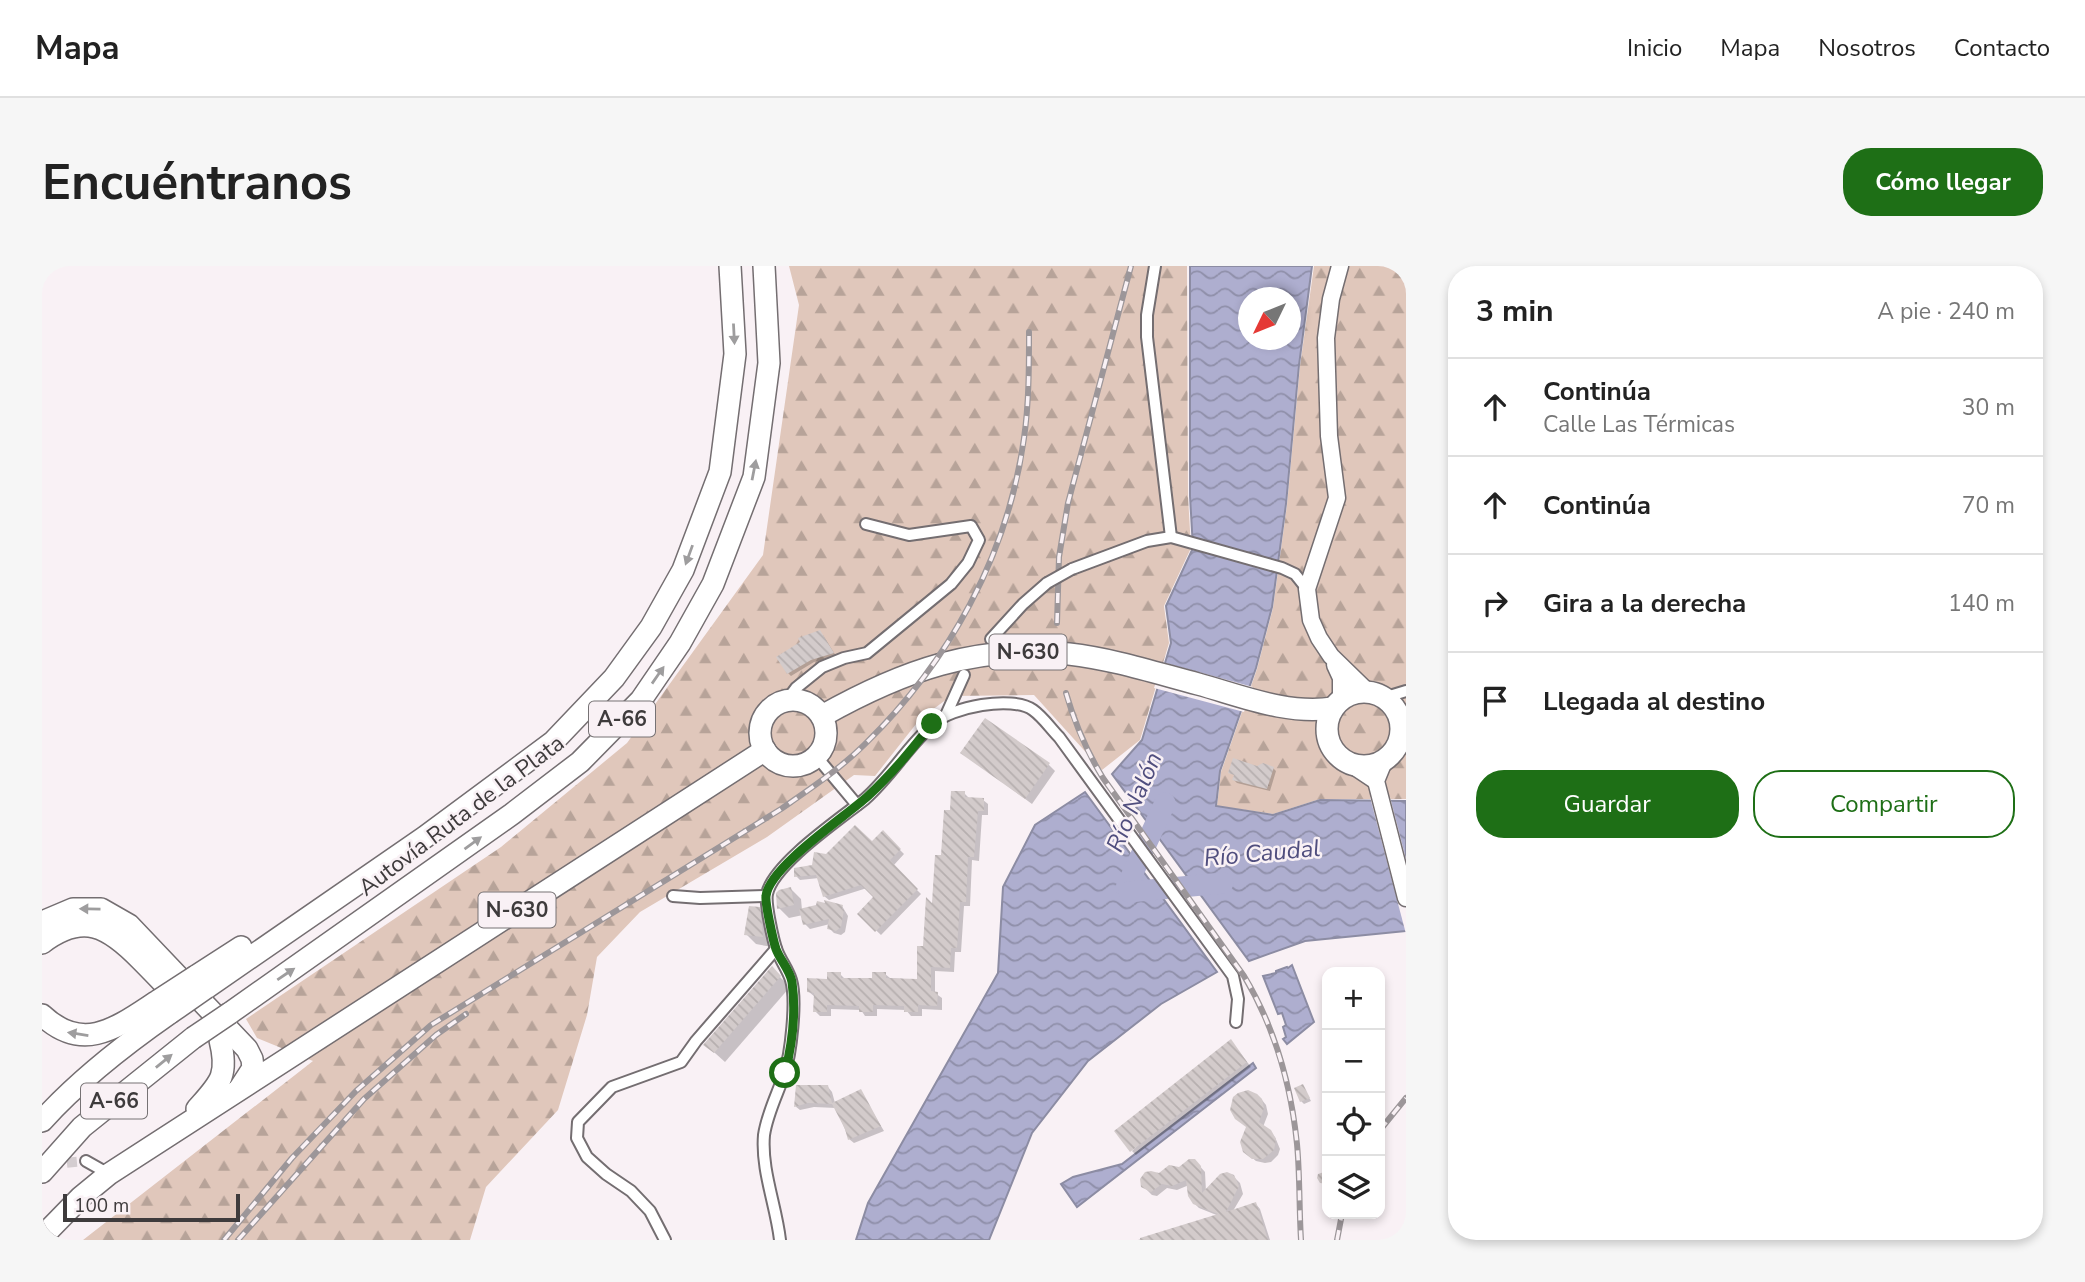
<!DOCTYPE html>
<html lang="es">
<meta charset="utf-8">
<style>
:root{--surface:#fff;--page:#f6f6f6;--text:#222;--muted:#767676;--line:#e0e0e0;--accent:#1e6f16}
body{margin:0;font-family:"Nunito Sans",sans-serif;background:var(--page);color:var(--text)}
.controls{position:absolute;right:21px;bottom:21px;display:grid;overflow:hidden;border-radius:14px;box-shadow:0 4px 10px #0003}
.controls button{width:63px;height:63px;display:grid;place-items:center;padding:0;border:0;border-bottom:2px solid var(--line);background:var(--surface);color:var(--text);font:35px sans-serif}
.compass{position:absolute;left:1196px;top:21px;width:63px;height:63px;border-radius:50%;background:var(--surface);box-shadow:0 4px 10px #0003;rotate:227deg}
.scale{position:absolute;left:21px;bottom:18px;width:177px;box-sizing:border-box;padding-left:7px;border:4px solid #3e3b3c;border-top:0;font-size:19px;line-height:24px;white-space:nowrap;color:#3e3b3c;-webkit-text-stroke:5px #f9f1f5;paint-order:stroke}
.stop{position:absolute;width:21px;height:21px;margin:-16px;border:5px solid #1e6f16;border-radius:50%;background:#fff}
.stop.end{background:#1e6f16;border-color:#fff;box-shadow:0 2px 7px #0008}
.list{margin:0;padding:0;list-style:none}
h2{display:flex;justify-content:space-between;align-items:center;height:91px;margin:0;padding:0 28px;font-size:30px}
h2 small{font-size:23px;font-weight:400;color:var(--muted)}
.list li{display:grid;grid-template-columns:46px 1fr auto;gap:21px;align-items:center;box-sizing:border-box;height:98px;padding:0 28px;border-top:2px solid var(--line)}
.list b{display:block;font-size:26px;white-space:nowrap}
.list p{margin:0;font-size:23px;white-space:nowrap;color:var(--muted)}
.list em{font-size:23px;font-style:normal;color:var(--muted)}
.actions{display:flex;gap:14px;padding:21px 28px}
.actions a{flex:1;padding:16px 0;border:2px solid var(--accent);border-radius:28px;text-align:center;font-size:24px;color:var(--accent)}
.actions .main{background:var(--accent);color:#fff}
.icon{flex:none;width:38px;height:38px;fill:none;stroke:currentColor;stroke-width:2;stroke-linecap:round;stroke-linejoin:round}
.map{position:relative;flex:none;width:1364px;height:974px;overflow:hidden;border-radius:28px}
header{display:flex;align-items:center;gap:42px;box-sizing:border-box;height:98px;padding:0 35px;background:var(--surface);border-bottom:2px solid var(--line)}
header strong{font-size:33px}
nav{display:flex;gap:38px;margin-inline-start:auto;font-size:24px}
.intro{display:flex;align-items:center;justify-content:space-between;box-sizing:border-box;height:168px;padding:0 42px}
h1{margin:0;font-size:49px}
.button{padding:18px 32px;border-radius:28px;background:var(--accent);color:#fff;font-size:24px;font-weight:700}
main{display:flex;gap:42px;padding:0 42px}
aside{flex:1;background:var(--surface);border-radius:28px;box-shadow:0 4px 10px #0003}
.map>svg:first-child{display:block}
.forest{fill:url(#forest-firs)}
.water{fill:url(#water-waves);stroke:#8c8ca3;stroke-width:2;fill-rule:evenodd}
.pier{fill:#f9f1f5}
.shadow{fill:#0003}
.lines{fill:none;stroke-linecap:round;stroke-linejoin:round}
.river{stroke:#aeaecf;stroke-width:21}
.building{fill:url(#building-back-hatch)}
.street-tunnel{stroke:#d4cdd0;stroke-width:10;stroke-dasharray:10 5;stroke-linecap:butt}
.street-casing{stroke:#746e71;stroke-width:14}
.secondary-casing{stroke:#746e71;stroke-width:19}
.highway-casing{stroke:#746e71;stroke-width:24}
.street{stroke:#fff;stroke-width:10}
.secondary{stroke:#fff;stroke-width:16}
.highway{stroke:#fff;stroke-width:21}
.rail-casing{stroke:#9c9699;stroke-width:6}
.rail{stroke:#f9f1f5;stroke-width:3.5;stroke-dasharray:10;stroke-linecap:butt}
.street-bridge-casing{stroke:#746e71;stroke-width:14;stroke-linecap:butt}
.highway-bridge-casing{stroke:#746e71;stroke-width:24;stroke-linecap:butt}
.street-bridge{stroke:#fff;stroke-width:10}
.highway-bridge{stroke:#fff;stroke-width:21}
.oneway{fill:#9e9d9e}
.route{stroke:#1e6f16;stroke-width:9}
.labels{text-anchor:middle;stroke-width:5;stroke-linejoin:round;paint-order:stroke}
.shield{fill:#f9f1f5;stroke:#767274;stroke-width:2}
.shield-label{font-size:21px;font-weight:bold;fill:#3e3b3c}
.street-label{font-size:23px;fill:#3e3b3c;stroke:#f9f1f5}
.water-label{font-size:24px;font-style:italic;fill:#504e7e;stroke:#f9f1f5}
</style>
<header>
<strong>Mapa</strong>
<nav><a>Inicio</a><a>Mapa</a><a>Nosotros</a><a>Contacto</a></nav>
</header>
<div class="intro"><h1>Encuéntranos</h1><a class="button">Cómo llegar</a></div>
<main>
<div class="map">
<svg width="1364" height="974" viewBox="0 0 1364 974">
<defs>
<pattern id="forest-firs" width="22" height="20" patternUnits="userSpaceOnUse" patternTransform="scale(1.75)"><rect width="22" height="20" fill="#e0c7bb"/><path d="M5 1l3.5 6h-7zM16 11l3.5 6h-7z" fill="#b7a399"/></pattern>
<pattern id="water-waves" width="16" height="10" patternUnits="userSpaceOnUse" patternTransform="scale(1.75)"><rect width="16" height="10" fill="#aeaecf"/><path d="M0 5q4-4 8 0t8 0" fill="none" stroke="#8f8fa9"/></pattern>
<pattern id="building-back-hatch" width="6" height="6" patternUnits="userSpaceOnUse" patternTransform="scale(1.75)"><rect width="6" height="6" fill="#d3cbcb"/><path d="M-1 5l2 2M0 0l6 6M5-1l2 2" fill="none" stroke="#b6afaf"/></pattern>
</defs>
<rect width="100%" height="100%" fill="#f9f1f5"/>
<!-- forest -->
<g class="forest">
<polygon points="747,0 1145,0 1146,230 1149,282 1122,340 1127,377 1098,474 1060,504 992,429 909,430 878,453 833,510 812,509 725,571 598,646 555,691 545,749 516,844 444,921 428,974 41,974 271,795 215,772 204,753 459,581 585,477 721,289 757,39"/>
<polygon points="1272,0 1364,0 1364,533 1278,533 1231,548 1175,540 1179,506 1215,403 1231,342 1245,239 1258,100"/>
</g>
<!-- water -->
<g class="water">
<path d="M1148,0H1270L1257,99L1244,238L1230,341L1214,402L1178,505L1174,540L1231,549L1278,534L1364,535V665L1263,675L1207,695L1070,508L1100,474L1129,377L1124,340L1151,282L1148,230ZM1206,32H1248V74H1206Z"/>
<polygon points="1043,526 1175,706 1119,738 1046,795 990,867 947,974 814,974 826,937 956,707 961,621 993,559"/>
<polygon points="1250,699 1272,756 1245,778 1241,773 1244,771 1241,761 1244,759 1240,747 1236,748 1221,710 1234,707 1234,705 1245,701 1246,702"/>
<polygon points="1211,797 1214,802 1035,941 1019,918 1031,911 1080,898"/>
</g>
<!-- pier -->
<g class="pier">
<polygon points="1120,396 1211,421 1202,446 1112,422"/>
<polygon points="1328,531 1348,531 1364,593 1364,668"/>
</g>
<!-- shadow -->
<g class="shadow">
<polygon points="781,369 794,390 772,396 749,410 746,407"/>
<polygon points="921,487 1006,498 1013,505 990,538"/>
<polygon points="1215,502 1231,502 1234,505 1228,525 1195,517 1192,514 1194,510 1188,506"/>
<polygon points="922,527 927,532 941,534 946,538 946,549 940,549 937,595 930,594 928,640 922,640 919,686 913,686 912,706 893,705 893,727 900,732 900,744 880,743 880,750 869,750 864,744 835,743 835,750 823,750 819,744 789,743 789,750 778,750 773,745 773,731 767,726 798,708 803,713 832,714 843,708 848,712 877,714 910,545"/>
<polygon points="841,567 862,588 851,600 879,628 839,669 817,648 834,631 825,622 787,634 782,630 777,612 758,614 754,610 772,601 784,590 830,578"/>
<polygon points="749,623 759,633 760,644 800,640 806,650 803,666 799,669 792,667 787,662 788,658 768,663 763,658 761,649 747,652 737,642"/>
<polygon points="717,643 727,653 730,681 714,678 704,668"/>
<polygon points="730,703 748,721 683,796 664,779"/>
<polygon points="1193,780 1209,801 1094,889 1090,885"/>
<polygon points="1261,820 1269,835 1262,838 1259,835"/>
<polygon points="786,821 790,826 793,837 818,825 842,865 812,877 807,873 794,842 772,841 758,844 753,840"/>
<polygon points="1220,834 1224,839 1226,848 1221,861 1233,871 1238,883 1236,889 1229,896 1223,897 1214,895 1202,885"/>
<polygon points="1154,896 1163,906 1164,926 1193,912 1198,917 1201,928 1191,945 1214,938 1218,943 1228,974 1096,974 1177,950 1157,942 1152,937 1147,919 1135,924 1125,922 1115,930 1110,929 1100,919 1117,909"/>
</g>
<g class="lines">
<!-- river -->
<g class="river">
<polyline points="1084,622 1123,537"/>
<polyline points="1087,626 1181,617"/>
</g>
</g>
<!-- building -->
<g class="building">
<polygon points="778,364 792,387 769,394 745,408 734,391 758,376 756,372"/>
<polygon points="943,452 1008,497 983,533 918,487"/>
<polygon points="1191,492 1215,500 1221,497 1232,501 1225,523 1190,514 1192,509 1186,507"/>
<polygon points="909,525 923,525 923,531 942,532 942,545 936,545 932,591 926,591 924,636 918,636 915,682 909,682 908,702 889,701 889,725 896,726 895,740 876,739 876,746 862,746 862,740 831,739 831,746 817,746 817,740 785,739 785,746 771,746 772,727 765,726 765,712 785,713 785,706 799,706 799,712 830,712 830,706 844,706 844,712 875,713 875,680 881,680 884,631 890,637 893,589 899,589 902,544 908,544"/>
<polygon points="813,559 830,575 841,564 859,583 848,594 876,623 833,666 815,648 831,631 819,619 781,631 774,609 752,611 752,602 770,599 772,586 784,588"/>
<polygon points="749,621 752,639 735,643 734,627 737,624"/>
<polygon points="782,634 801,639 800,643 802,644 799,661 794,665 785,663 787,653 761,659 757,643 774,639 775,635 783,637"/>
<polygon points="707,640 718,641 721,671 702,669"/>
<polygon points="730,700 739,710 672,787 661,779"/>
<polygon points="1189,773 1205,796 1088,886 1072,865"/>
<polygon points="1261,818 1268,832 1258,836 1252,822"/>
<polygon points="754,819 786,819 790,837 819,823 839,860 806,874 803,863 790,838 766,837 752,841"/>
<polygon points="1206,824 1215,828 1220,833 1222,842 1217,856 1229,864 1234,873 1232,884 1221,893 1210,893 1201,886 1198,876 1204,861 1193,853 1188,844 1191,831 1196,827"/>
<polygon points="1147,893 1153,893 1159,900 1160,927 1178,908 1185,906 1192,909 1197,920 1184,946 1214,936 1226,974 1098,974 1098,972 1176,948 1151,938 1146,930 1144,914 1130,920 1120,918 1109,926 1099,921 1098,913 1103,906 1109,905 1117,907 1127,899 1137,901"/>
<polygon points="1285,905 1285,918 1278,917 1275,912 1276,908"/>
</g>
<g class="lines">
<!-- street-tunnel -->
<polyline class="street-tunnel" points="10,898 44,895"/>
<defs>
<g id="street">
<polyline points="1113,0 1105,49 1105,71 1129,271"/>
<polyline points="1030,303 1105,275 1129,271 1240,302 1253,308 1265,323"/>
<polyline points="949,373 981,338 1005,317"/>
<polyline points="1341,432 1364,425"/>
<polyline points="745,434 754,422 780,401 802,392 825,387 909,318 926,297 937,274 929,260 867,269 824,258"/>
<polyline points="904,449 922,409"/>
<polyline points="774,490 815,539"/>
<polyline points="631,630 658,632 724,630"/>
<polyline points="44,895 67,908"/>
<polyline points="623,974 608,945 589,925 564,908 545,891 535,872 536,856 570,821 639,796 654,775 734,683"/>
<path d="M738,974C734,939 719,904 722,869C725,848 735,829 742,809C749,788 755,734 749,714C746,704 739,695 735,685C731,675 723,637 725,628C731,598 798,553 823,533C849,510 866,480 891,458C909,441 970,429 991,444C1001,451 1009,463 1017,471L1191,710L1196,733L1194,756"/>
</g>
<g id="secondary">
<polyline points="1298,0 1289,33 1284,72 1287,170 1295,232 1265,323 1269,354 1277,372 1289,390 1326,426"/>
<polyline points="1293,399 1299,412 1299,434"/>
<polyline points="1343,493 1334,515 1364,632"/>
<polyline points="1307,497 1334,515"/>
</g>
<g id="highway">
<circle cx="1322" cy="463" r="37"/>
<circle cx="751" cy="467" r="33"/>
<path d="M780,450C860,405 934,378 1027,388C1071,393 1114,407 1156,418C1200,430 1245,449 1291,442"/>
<polyline points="0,658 5,654 31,643 59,643 87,659 205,783 210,793 211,802 198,822"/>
<path d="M0,677C41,646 66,660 99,694C113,708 127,723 141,737"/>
<polyline points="154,710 199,681"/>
<polyline points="164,722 383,571 511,476 572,412 609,361 641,304 678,206 693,88 688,0"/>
<polyline points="188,747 470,548 538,496 599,434 638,377 671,318 712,211 727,97 722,0"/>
<path d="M0,749C42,789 77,760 117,734"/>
<path d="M155,843C178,817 187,810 178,774"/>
<path d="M0,855C37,814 82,779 128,747"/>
<polyline points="0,906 40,861 151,772"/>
<polyline points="0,971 39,931 67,908 723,484"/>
</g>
</defs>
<!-- street casing -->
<use href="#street" class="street-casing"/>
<!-- secondary casing -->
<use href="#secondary" class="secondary-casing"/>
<!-- highway casing -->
<use href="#highway" class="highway-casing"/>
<!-- street -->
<use href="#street" class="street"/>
<!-- secondary -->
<use href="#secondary" class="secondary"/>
<!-- highway -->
<use href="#highway" class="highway"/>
<defs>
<g id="rail">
<polyline points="1015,357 1017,291 1026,237 1089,0"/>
<path d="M1024,427C1033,458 1044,484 1061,512L1202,710C1232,760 1249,819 1255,878C1258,910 1257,942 1259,974"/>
<polyline points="1338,864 1364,832"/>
<path d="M182,974L250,892L314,825L389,759L739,543C768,523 798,503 823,478C907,396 966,289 982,172C987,137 987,102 987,66"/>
<polyline points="196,974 322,833 394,769 424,748"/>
<polyline points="1295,974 1300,948"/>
</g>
</defs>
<!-- rail casing -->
<use href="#rail" class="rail-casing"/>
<!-- rail -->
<use href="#rail" class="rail"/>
<defs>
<polyline id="street-bridge" points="1005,317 1030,303"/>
<g id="highway-bridge">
<polyline points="117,734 154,710"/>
<polyline points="128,747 164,722"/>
<polyline points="151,772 188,747"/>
</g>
</defs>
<!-- street-bridge casing -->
<use href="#street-bridge" class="street-bridge-casing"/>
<!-- highway-bridge casing -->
<use href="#highway-bridge" class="highway-bridge-casing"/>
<!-- street-bridge -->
<use href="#street-bridge" class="street-bridge"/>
<!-- highway-bridge -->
<use href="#highway-bridge" class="highway-bridge"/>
</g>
<!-- one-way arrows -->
<defs><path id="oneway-solid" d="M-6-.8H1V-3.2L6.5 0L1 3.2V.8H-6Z" transform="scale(1.75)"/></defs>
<g class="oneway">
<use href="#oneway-solid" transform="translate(692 68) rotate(87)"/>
<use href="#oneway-solid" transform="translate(712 204) rotate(-79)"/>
<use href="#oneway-solid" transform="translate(647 289) rotate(110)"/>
<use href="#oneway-solid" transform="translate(616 409) rotate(-55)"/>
<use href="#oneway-solid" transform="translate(431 577) rotate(-36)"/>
<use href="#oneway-solid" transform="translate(48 643) rotate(-179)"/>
<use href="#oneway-solid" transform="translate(244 708) rotate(-34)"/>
<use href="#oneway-solid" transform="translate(36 768) rotate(-171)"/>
<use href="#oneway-solid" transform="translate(122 795) rotate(-39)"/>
</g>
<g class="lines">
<!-- route -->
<path class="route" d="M743,807C750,779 754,745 750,716C748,704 738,694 734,683C731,674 723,637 724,630C727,601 803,551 826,530C850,508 870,483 890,458"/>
</g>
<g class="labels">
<!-- shield labels -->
<g class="shield">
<rect x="947.5" y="368.5" width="77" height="35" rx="5"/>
<rect x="547" y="435.5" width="66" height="35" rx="5"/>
<rect x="436.5" y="626.5" width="77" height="35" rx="5"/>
<rect x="39" y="817.5" width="66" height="35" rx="5"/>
</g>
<g class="shield-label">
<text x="986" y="393">N-630</text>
<text x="580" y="460">A-66</text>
<text x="475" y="651">N-630</text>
<text x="72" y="842">A-66</text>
</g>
<!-- street labels -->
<g class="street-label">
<text transform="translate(419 549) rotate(-37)" y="8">Autovía Ruta de la Plata</text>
</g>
<!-- water labels -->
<g class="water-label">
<text transform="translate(1092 536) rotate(-67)" y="8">Río Nalón</text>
<text transform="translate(1220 587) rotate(-5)" y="8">Río Caudal</text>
</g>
</g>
</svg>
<div class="controls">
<button>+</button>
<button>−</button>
<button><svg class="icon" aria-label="locate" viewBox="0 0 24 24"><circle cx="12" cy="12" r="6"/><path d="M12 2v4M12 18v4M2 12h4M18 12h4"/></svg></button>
<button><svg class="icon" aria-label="layers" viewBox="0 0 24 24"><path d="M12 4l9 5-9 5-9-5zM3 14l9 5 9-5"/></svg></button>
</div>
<svg class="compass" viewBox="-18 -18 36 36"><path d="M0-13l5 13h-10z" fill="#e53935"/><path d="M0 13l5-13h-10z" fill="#767676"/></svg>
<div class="scale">100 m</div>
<div class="stop" style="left:743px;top:807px"></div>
<div class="stop end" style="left:890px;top:458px"></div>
</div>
<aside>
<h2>3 min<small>A pie · 240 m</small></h2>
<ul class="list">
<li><svg class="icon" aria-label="ahead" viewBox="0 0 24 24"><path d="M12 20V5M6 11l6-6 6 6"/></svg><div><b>Continúa</b><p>Calle Las Térmicas</p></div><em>30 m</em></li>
<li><svg class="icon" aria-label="ahead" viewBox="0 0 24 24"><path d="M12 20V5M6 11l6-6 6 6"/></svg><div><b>Continúa</b></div><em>70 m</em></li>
<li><svg class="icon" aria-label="right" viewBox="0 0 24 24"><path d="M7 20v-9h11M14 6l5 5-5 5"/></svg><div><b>Gira a la derecha</b></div><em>140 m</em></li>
<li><svg class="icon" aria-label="arrive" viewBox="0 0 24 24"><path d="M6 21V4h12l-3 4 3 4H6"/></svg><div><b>Llegada al destino</b></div></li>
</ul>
<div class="actions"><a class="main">Guardar</a><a>Compartir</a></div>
</aside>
</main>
